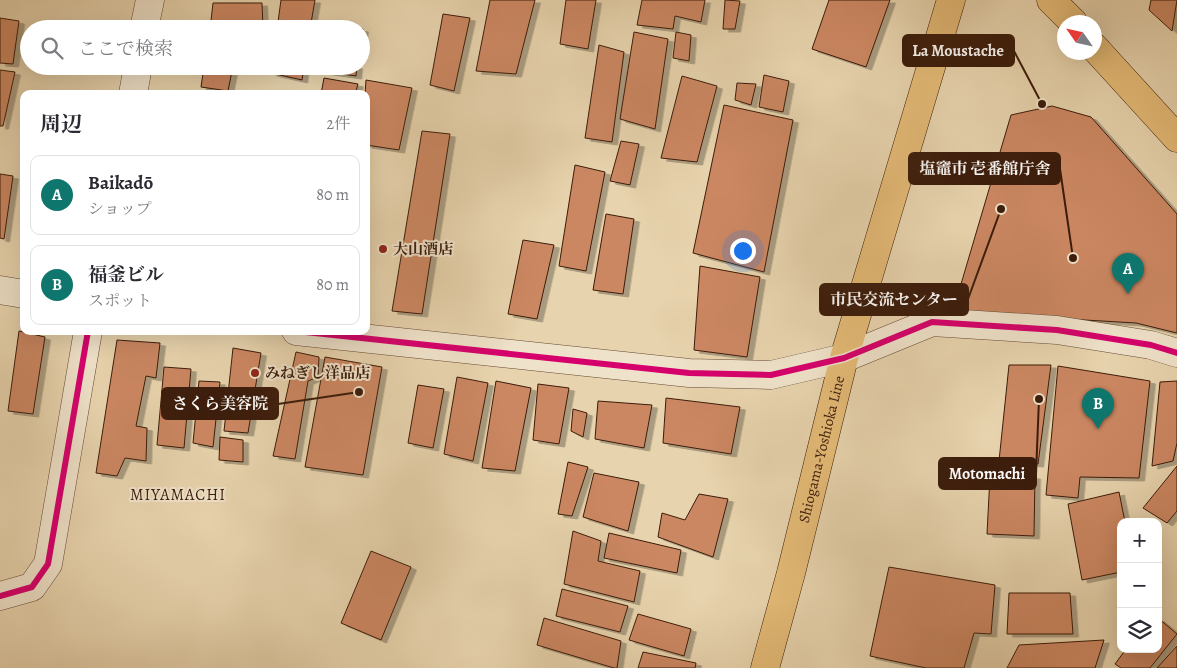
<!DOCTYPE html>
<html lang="ja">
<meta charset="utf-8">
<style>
:root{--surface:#fff;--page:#f2f2f3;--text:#2b2b33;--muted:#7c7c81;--line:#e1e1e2;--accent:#0f766e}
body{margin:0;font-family:Alegreya,"Noto Serif JP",serif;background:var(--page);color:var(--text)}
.controls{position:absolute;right:15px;bottom:15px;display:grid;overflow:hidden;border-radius:10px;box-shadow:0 5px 20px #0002}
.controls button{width:45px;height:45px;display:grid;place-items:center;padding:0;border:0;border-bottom:1px solid var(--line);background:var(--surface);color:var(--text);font:25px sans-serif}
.compass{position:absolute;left:1057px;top:15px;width:45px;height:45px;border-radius:50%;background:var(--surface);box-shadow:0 5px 20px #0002;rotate:304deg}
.you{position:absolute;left:742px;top:250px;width:18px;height:18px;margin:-12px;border:4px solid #fff;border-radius:50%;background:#1a73e8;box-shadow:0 0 0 8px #1a73e833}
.badge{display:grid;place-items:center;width:32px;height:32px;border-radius:50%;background:var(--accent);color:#fff;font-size:16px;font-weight:700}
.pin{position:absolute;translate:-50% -41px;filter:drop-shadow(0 1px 2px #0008)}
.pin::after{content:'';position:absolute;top:26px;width:18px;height:15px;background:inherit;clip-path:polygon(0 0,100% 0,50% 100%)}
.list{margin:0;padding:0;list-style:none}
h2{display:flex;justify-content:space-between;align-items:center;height:65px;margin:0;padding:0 20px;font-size:21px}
h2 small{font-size:16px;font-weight:400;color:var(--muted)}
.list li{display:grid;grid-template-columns:32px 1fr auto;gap:15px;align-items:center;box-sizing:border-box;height:80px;margin:0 10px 10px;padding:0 10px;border:1px solid var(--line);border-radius:10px}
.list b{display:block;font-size:19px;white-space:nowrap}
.list p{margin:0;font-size:16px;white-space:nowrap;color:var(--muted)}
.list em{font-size:16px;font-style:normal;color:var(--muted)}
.icon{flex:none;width:28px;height:28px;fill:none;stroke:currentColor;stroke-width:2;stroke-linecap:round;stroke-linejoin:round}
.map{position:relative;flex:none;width:1177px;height:668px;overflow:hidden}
.search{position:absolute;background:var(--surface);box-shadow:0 5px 20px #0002;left:20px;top:20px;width:350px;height:55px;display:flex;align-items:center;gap:12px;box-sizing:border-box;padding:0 18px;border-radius:28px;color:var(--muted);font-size:19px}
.panel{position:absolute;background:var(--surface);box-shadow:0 5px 20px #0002;left:20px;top:90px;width:350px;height:245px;border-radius:10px}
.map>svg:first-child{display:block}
.building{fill:#cb8762;stroke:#3b1c0b;filter:url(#shadow)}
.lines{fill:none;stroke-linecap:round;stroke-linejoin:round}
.tertiary-casing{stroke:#664a34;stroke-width:29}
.primary-casing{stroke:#3b1c0b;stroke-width:29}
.trunk-casing{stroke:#3b1c0b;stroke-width:29}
.tertiary{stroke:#efe2ca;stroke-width:28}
.primary{stroke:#e4ba76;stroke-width:28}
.trunk{stroke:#e4ba76;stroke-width:28}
.cycleway-casing{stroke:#efe2ca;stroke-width:9}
.cycleway{stroke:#d6006c;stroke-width:6}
.poi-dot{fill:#8f2418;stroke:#efe2ca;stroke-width:2}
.labels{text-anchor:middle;stroke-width:4;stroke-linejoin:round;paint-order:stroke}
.poi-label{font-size:15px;font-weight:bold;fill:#3b1c0b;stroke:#efe2ca;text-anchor:start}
.street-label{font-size:15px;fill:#3b1c0b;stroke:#efe2ca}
.neighbourhood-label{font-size:16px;letter-spacing:1px;fill:#3b1c0b;stroke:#efe2ca}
.leader{fill:none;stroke:#3b1c0b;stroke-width:2}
.callout-dot{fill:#3b1c0b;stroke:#efe2ca;stroke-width:2}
.callout{fill:#3b1c0b;stroke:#3b1c0b;stroke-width:2}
.callout-label{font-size:16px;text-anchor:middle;font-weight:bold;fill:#fff}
</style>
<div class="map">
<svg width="1177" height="668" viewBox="0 0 1177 668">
<defs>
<filter id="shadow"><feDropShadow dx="5.5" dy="3" stdDeviation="0" flood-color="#0004"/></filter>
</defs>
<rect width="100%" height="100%" fill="#e7d3ad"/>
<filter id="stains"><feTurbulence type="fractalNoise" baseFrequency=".004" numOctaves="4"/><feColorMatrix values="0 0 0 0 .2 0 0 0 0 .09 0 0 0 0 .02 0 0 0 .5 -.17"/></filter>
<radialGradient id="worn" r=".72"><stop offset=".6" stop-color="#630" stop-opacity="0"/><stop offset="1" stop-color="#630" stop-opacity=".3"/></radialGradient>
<!-- building -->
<g class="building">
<polygon points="281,0 315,0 310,29 277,29"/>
<polygon points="490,0 535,0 516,74 476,71"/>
<polygon points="566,0 596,0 588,49 560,44"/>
<polygon points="642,0 705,0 701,22 675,16 673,29 637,25"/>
<polygon points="725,0 740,1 735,29 723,29"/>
<polygon points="829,0 890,0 866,67 812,49"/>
<polygon points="1151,0 1177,0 1172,31 1149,10"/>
<polygon points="213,3 262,3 263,29 210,29"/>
<polygon points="443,14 470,18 454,91 430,85"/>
<polygon points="0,18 19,21 13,64 0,63"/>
<polygon points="318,25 363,29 361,40 361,29 318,29"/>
<polygon points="634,32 668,39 655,129 620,119"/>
<polygon points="676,32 691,35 689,61 673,58"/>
<polygon points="599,45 624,52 612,142 585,138"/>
<polygon points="204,66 233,66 228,91 201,87"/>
<polygon points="272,66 304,66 302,80 271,73"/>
<polygon points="314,66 357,66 356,76 314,70"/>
<polygon points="0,70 15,72 3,126 0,126"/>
<polygon points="764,75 789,81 783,112 759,107"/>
<polygon points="682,76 717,86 697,162 661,158"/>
<polygon points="324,78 358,84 355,94 321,94"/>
<polygon points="366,80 412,88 399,150 366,145 366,94 365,94"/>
<polygon points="737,83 756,84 751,105 735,100"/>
<polygon points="724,105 793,120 764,272 693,253"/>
<polygon points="1052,106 1091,117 1177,214 1177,333 1136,323 965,313 956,301 1011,115"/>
<polygon points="422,131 450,134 422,314 392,311"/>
<polygon points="621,141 639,144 630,185 610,181"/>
<polygon points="575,165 605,172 586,271 559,266"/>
<polygon points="0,174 13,176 4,239 0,238"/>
<polygon points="606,214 634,219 623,294 593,290"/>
<polygon points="523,240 554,245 537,319 508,314"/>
<polygon points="700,266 760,277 747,357 694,350"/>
<polygon points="19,331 45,337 33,414 8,411"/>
<polygon points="117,340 160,343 156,378 146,376 136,426 147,428 146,461 125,458 117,476 96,473"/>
<polygon points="233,348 261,353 248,433 224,431"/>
<polygon points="296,352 319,357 318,377 308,381 295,459 273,456"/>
<polygon points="325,357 382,367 363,475 305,467"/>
<polygon points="1009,365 1051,365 1038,464 999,461"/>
<polygon points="1058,366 1150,381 1139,478 1080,477 1078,498 1046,495"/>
<polygon points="164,367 191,369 184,448 157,445"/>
<polygon points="457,377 488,383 473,461 444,454"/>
<polygon points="199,381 220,382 213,447 193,443"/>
<polygon points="496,381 531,388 515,471 482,468"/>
<polygon points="1177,381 1177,443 1173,461 1152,466 1160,382"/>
<polygon points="538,384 569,388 559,444 533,440"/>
<polygon points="418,385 444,389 433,448 408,443"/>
<polygon points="666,398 740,407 731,454 663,443"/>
<polygon points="598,401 652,405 644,448 595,439"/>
<polygon points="573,409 587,413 583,437 571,431"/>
<polygon points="220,437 243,440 243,462 219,460"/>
<polygon points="568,462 588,467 572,516 558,514"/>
<polygon points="1177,466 1177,511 1167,523 1143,508"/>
<polygon points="594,473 639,482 628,531 583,517"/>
<polygon points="990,476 1035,476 1034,536 987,534"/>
<polygon points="1119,492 1125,522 1121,522 1121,572 1082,580 1068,504"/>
<polygon points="699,494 728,499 713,557 658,537 662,513 685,520"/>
<polygon points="573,531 601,541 598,561 640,571 634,602 564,584"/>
<polygon points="609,533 681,550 677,573 604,558"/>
<polygon points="371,551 411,567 381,640 341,623"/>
<polygon points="889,567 995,585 991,634 974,633 964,668 926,668 870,656"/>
<polygon points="562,589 628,606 620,632 556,616"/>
<polygon points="1009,593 1070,593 1073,634 1007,634"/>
<polygon points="638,614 691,629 684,656 629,640"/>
<polygon points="544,618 621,641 617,668 614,668 537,645"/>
<polygon points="1158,618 1177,634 1150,668 1121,668 1115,664 1126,649 1158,649"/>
<polygon points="1104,640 1095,668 1007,668 1019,645"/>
<polygon points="1177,646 1177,668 1157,668"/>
<polygon points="643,652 696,663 695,668 638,668"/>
</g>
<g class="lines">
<defs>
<g id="tertiary">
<polyline points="144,29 150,0"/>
<polyline points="133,94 138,66"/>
<polyline points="0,290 24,294"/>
<polyline points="296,331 689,373 771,375 844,358 932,322 1057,330 1151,345 1177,353"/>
<polyline points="0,596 32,587 48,564 88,331"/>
</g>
<g id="primary">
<path id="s1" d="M765,668L791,573L844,358L951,0"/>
</g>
<g id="trunk">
<polyline points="1051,0 1073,22"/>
<polyline points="1094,47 1177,138"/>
</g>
</defs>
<!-- tertiary casing -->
<use href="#tertiary" class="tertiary-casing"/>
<!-- primary casing -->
<use href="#primary" class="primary-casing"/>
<!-- trunk casing -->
<use href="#trunk" class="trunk-casing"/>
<!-- tertiary -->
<use href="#tertiary" class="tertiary"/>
<!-- primary -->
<use href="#primary" class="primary"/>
<!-- trunk -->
<use href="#trunk" class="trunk"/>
<defs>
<g id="cycleway">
<polyline points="296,331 689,373 771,375 844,358 932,322 1057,330 1151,345 1177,353"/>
<polyline points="0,596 32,587 48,564 88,331"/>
</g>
</defs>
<!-- cycleway casing -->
<use href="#cycleway" class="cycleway-casing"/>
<!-- cycleway -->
<use href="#cycleway" class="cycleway"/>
</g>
<!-- markers -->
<g class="poi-dot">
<circle cx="383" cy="249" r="5"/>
<circle cx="255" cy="373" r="5"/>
</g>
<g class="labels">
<!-- poi labels -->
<g class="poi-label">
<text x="393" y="254">大山酒店</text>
<text x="265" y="378">みねぎし洋品店</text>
</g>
<!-- street labels -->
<g class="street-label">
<text dy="5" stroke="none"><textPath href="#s1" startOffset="226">Shiogama-Yoshioka Line</textPath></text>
</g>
<!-- neighbourhood labels -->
<g class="neighbourhood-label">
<text x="178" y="500">MIYAMACHI</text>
</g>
</g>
<!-- callouts -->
<path class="leader" d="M1042 104L1014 51M1073 258L1060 169M1001 209L968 299M359 392L278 404M1039 399L1036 474"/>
<g class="callout-dot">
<circle cx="1042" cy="104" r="5"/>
<circle cx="1073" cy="258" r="5"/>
<circle cx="1001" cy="209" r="5"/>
<circle cx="359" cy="392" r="5"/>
<circle cx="1039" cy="399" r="5"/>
</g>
<g class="callout">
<rect x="903" y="35" width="111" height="31" rx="5"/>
<rect x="909" y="153" width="151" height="31" rx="5"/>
<rect x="820" y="284" width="148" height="31" rx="5"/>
<rect x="162" y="388" width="116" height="31" rx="5"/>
<rect x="939" y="458" width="97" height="31" rx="5"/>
</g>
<g class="callout-label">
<text x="958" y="56">La Moustache</text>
<text x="985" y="174">塩竈市 壱番館庁舎</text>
<text x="894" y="305">市民交流センター</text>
<text x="220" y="409">さくら美容院</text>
<text x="987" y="479">Motomachi</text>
</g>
<rect width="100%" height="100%" filter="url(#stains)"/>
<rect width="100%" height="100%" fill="url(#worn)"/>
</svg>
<div class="controls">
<button>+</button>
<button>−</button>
<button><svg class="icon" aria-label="layers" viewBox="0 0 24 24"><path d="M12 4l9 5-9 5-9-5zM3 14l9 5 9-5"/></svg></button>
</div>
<svg class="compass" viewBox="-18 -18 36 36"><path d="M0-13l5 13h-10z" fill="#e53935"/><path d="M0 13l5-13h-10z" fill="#7c7c81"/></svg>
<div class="you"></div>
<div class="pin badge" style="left:1128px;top:294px">A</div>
<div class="pin badge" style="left:1098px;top:429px">B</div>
<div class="search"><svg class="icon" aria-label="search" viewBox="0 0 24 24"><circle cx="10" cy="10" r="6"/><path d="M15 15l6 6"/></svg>ここで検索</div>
<section class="panel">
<h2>周辺<small>2件</small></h2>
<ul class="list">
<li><span class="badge">A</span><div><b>Baikadō</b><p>ショップ</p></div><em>80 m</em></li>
<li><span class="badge">B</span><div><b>福釜ビル</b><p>スポット</p></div><em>80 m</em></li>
</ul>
</section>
</div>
